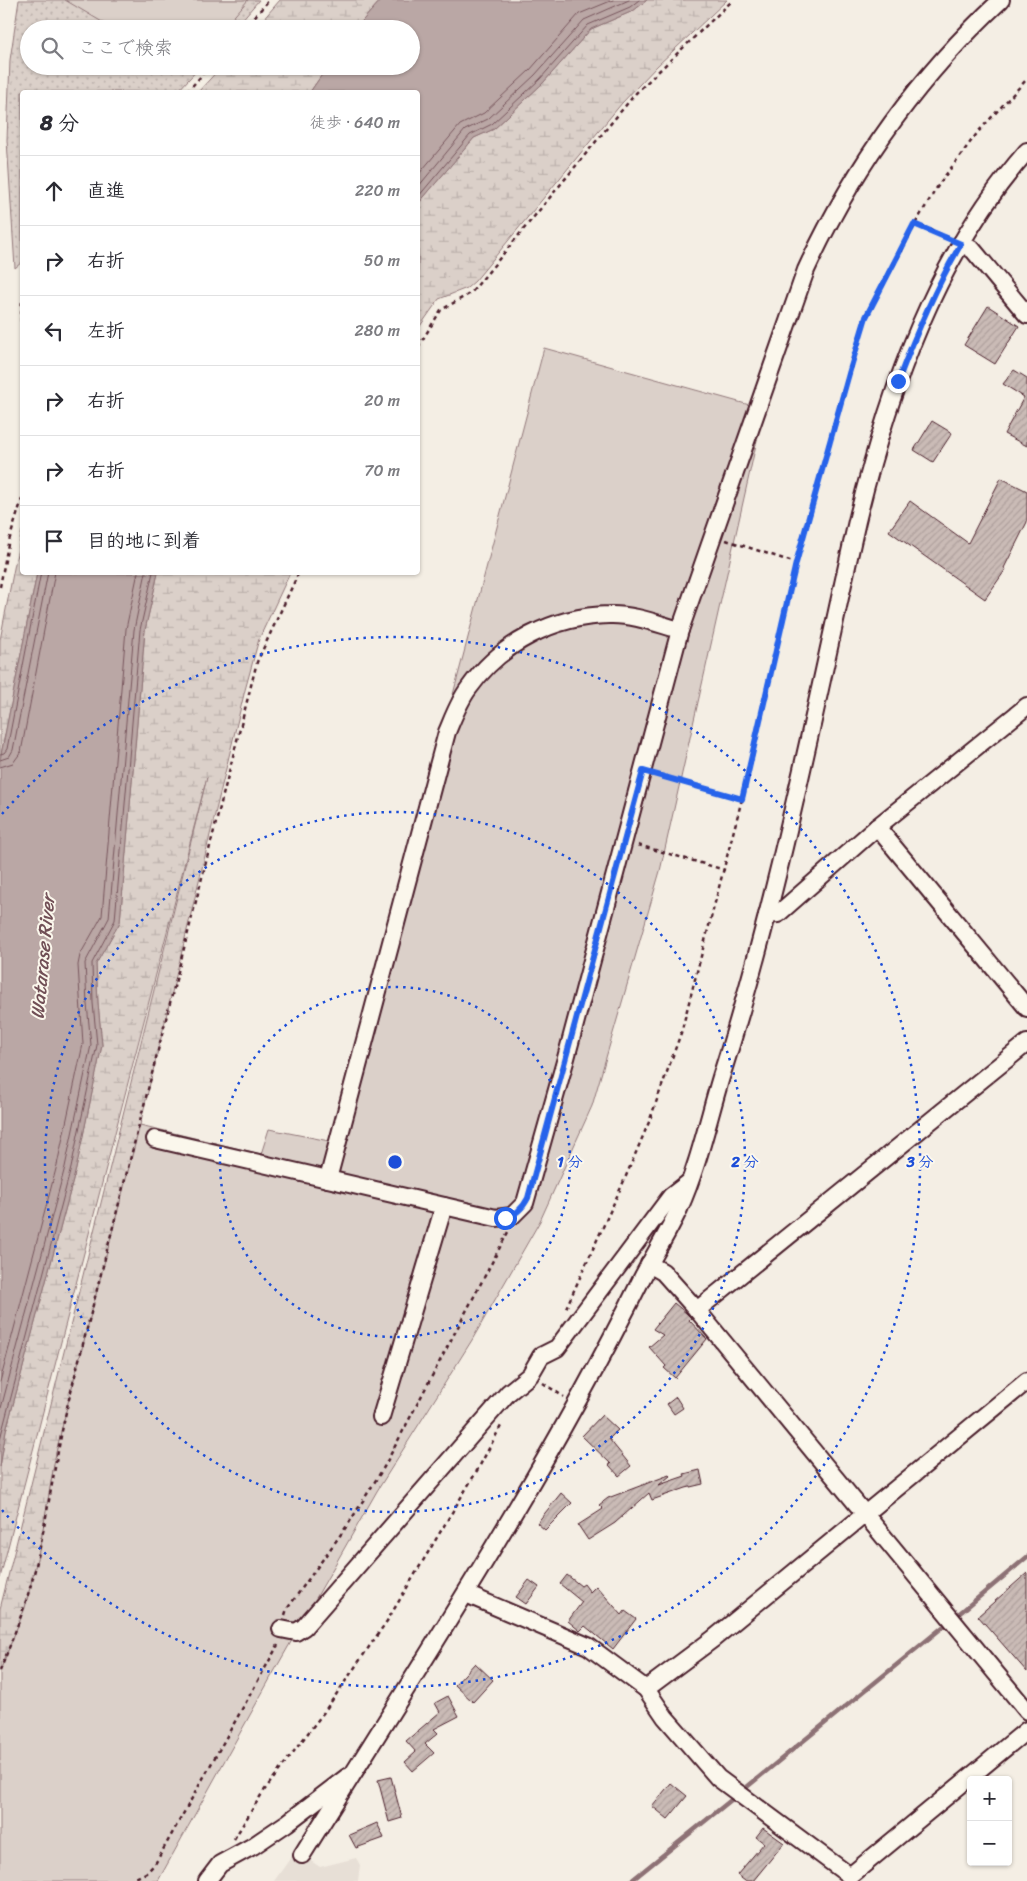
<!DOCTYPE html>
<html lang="ja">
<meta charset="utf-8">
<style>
:root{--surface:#fff;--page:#f2f2f3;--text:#2b2b33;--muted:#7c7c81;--line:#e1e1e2}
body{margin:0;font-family:Sriracha,"Klee One",sans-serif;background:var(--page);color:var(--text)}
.controls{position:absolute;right:15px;bottom:15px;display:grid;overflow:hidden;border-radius:5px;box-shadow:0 1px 4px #0004}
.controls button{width:45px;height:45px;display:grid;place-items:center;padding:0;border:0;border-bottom:1px solid var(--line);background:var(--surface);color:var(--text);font:25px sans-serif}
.stop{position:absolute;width:15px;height:15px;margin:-11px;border:4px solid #2563eb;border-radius:50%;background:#fff}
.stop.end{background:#2563eb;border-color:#fff;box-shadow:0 1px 5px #0008}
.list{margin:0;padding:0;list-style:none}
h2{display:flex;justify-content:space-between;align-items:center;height:65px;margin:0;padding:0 20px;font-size:21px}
h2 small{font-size:16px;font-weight:400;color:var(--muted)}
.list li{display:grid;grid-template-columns:32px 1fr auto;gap:15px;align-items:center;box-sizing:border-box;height:70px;padding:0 20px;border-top:1px solid var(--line)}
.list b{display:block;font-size:19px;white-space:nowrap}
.list em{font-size:16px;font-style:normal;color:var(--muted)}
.icon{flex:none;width:28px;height:28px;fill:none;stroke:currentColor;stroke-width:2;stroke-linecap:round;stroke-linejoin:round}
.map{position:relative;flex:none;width:1027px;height:1881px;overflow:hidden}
.search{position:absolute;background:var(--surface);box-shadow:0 1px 4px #0004;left:20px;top:20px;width:400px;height:55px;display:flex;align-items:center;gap:12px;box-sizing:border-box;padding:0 18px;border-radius:28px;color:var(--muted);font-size:19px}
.panel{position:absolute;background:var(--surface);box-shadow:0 1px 4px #0004;left:20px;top:90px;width:400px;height:485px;border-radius:5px}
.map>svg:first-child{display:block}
.built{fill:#e7dfd6}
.grass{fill:url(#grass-dots);stroke:#92787a}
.wetland{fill:url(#wetland-marsh);stroke:#92787a}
.park{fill:#dbd0c9;stroke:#92787a}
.water{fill:#baa7a5;stroke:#8d7174}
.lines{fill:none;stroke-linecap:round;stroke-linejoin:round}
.shore{stroke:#77555c;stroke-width:1}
.stream{stroke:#8d7174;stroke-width:4.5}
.building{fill:url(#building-hatch);stroke:#4a1f2b}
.minor-casing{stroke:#4a1f2b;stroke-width:20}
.path{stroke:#4a1f2b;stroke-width:2.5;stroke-dasharray:4 4;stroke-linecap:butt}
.minor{stroke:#fbf7ec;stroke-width:16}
.route{stroke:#2563eb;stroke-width:6}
.ring{fill:none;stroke:#1d4ed8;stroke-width:2.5;stroke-dasharray:2.5 5}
.labels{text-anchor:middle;stroke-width:4;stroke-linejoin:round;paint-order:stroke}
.water-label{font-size:19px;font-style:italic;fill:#714f56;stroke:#fbf7ec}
.centre{fill:#1d4ed8;stroke:#fbf7ec;stroke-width:2.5}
.ring-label{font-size:15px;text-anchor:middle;font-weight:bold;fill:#1d4ed8;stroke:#fbf7ec;stroke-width:4;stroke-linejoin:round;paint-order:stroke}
</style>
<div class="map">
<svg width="1027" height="1881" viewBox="0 0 1027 1881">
<defs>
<pattern id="grass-dots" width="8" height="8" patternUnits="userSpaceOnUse" patternTransform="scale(1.25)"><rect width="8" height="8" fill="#dbd0c9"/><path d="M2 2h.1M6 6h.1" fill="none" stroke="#bdb2ad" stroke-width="1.8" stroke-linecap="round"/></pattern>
<pattern id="wetland-marsh" width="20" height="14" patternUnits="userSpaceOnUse" patternTransform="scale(1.25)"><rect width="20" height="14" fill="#dbd0c9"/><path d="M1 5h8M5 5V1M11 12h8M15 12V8" fill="none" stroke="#bdb2ad"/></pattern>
<pattern id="building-hatch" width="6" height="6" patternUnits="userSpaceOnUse" patternTransform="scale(1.25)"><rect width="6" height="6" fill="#cabbb6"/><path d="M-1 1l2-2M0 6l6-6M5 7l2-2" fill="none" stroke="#afa09d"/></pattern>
</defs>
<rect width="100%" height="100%" fill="#f4eee4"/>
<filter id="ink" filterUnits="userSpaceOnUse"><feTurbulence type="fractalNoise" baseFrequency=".02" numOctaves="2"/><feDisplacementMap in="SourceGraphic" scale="10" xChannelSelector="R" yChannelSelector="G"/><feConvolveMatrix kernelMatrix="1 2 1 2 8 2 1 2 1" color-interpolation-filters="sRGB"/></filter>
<g filter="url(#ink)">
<!-- built -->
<polygon class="built" points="302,1855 320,1867 356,1858 360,1865 358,1881 274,1881 292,1856"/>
<!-- grass -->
<polygon class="grass" points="19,0 259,0 234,29 29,29 29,66 201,66 177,92 22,92 22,262 15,268 7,140 10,60"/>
<!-- wetland -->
<g class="wetland">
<polygon points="280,0 381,0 355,29 255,29"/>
<polygon points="647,0 727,0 657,66 622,103 475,281 467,288 439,299 418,329 418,204 474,138 494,129 543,83 591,29 633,11"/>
<polygon points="222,66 328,66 310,92 198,92"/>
<polygon points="22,531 22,572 37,573 0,760 0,640 16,558"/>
<polygon points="158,573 290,573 259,639 245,690 140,1125 68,1403 56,1453 40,1547 25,1608 0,1671 0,1609 207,777 0,1578 0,1467 6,1431 76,1169 102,1045 98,1003 96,964 120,922 145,630"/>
</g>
<!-- park -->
<g class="park">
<polygon points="65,0 248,0 223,29 114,29"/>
<polygon points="544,348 764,409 660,871 592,1106 540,1221 472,1340 377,1491 271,1677 158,1881 0,1881 0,1671 25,1608 40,1547 56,1453 68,1403 140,1125 261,1154 269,1129 329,1141 450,706"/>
</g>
<!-- water -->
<g class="water">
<polygon points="381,0 647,0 633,11 591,29 543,83 494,129 474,138 418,204 418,92 310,92 328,66 411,66 411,29 355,29"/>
<polygon points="37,573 158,573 145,630 120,922 96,964 98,1003 102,1045 76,1169 6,1431 0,1467 0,760"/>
</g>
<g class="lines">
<!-- shore -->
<g class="shore">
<polyline points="418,175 460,125 484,113 530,70 579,14 613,0"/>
<polyline points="418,187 465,130 488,119 535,75 584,20 629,0"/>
<polyline points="418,197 470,135 492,124 540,79 588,25 630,7 639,0"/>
<polyline points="0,754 4,753 7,749 41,572"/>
<polyline points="0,760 9,757 13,750 48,572"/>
<polyline points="0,767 13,763 21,752 55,572"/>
<polyline points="0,1382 57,1165 83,1044 78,965 80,955 102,916 126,629 138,572"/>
<polyline points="0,1412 65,1167 91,1045 87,1004 85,963 109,918 134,630 146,572"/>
<polyline points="0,1439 71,1168 97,1045 93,1003 92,963 115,920 140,630 153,572"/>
</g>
<!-- stream -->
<g class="stream">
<polyline points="955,1617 1027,1557"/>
<polyline points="742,1791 949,1622"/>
<polyline points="631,1881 736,1796"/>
</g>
</g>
<!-- building -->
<g class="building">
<polygon points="988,306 1019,326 995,364 964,345"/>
<polygon points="1014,370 1027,378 1027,446 1004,434 1024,397 1003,384"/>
<polygon points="932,421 952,433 933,462 914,450"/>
<polygon points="1001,478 1027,491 1027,522 1004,568 1006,569 985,599 889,531 910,501 968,543"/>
<polygon points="674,1303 686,1313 691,1318 689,1320 707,1339 675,1378 664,1368 666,1366 649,1347 663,1335 653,1329"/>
<polygon points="676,1397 683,1408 674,1414 667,1404"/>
<polygon points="602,1415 618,1430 609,1439 631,1466 619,1476 609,1465 611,1464 582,1436"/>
<polygon points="700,1470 703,1484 686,1488 652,1500 649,1493 615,1523 588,1540 578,1525 603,1509 599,1505 608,1498 669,1475 670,1476 659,1485 685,1476 684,1474"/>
<polygon points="561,1493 572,1503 545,1530 537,1523"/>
<polygon points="1027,1573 1027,1672 978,1616"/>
<polygon points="567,1575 581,1586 584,1584 590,1592 596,1586 622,1615 625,1611 636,1619 613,1649 585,1626 580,1631 568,1621 582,1602 560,1584"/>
<polygon points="529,1580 539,1587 526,1604 516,1597"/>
<polygon points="475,1663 493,1680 473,1702 455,1685"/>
<polygon points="448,1696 459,1716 434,1729 438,1733 425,1744 434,1753 413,1771 405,1762 416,1752 406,1741 440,1712 435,1703"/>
<polygon points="391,1777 402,1818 389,1822 378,1780"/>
<polygon points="671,1783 687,1796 668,1819 652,1806"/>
<polygon points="377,1823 384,1838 356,1848 349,1835"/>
<polygon points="763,1828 784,1843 753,1881 745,1881 737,1875 764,1843 756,1837"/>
</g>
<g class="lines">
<defs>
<g id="minor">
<polyline points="961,243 973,250 1027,315"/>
<polyline points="877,827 1027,1008"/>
<polyline points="767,915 778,914 877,827 1027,706"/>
<path d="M155,1139L496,1218L512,1216L525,1203L566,1058L680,630L806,270C853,168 918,77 1001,0"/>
<path d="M328,1179L447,732C453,718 459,701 469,688C501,643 554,616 609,615C633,614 658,624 680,630"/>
<polyline points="649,1264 663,1272 697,1310 1027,1711"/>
<polyline points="697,1310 1027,1043"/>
<polyline points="381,1417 444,1206"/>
<polyline points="466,1594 588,1646 646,1689 665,1717 718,1778 850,1876 1027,1730"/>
<polyline points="281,1629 296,1632 304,1627 508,1393 530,1375 541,1356 557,1348 671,1196 688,1183"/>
<polyline points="646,1689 713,1639 1027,1381"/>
<path d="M302,1855C420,1666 542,1480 641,1280C653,1256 668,1233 679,1209C698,1167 708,1120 721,1077C779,895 815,707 857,521C889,389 936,255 1027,151"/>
<polyline points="207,1881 220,1864 253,1846 287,1823 347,1777"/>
</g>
</defs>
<!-- minor casing -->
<use href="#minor" class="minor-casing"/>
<!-- path -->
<g class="path">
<polyline points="244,29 269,0"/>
<polyline points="187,92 210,66"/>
<polyline points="915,224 948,238"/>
<polyline points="22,302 21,318 22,343"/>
<polyline points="418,347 441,310 471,293 636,93 733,0"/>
<polyline points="726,540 796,563"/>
<polyline points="0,587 8,544 22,499"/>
<polyline points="657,775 742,799"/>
<polyline points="638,845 725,870"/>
<polyline points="566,1308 623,1183 649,1122 681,1033 742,799 796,563 850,369 866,317 915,224 939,184 978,132 1027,79"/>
<polyline points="543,1383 564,1397"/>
<polyline points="285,1615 287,1609 349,1523 384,1467 508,1232"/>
<path d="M0,1671C16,1630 32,1590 40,1547C50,1499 57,1451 68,1403L257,662L299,572"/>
<polyline points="234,1839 263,1792 324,1712 387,1621 478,1469 501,1426"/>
<polyline points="129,1881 146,1873 155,1864 278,1645"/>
</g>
<!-- minor -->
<use href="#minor" class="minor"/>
</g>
</g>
<g class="lines" filter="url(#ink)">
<!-- route -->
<path class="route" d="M505,1218C516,1215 523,1208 528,1198L643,771L742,799L796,563L850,370L866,317L914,224L961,244C935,288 916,333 898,381"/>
</g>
<!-- distance rings -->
<g class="ring">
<circle cx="395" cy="1162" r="175"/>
<circle cx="395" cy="1162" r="350"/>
<path d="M2 814A525 525 0 1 1 2 1510"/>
</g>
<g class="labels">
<!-- water labels -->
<g class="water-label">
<text transform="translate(42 957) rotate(-85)" y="7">Watarase River</text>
</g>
</g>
<circle cx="395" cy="1162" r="8" class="centre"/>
<g class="ring-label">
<text x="570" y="1167">1 分</text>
<text x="745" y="1167">2 分</text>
<text x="920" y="1167">3 分</text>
</g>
</svg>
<div class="controls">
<button>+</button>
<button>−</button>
</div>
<div class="stop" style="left:505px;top:1218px"></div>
<div class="stop end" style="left:898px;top:381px"></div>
<div class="search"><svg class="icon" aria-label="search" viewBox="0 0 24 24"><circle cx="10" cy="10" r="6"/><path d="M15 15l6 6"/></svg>ここで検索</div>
<section class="panel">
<h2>8 分<small>徒歩 · 640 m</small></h2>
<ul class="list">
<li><svg class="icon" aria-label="ahead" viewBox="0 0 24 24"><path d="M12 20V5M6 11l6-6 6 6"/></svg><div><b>直進</b></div><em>220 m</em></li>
<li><svg class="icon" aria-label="right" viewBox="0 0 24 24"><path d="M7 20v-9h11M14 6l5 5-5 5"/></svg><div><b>右折</b></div><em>50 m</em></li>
<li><svg class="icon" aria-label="left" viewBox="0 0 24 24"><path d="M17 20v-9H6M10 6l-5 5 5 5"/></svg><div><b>左折</b></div><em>280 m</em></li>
<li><svg class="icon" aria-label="right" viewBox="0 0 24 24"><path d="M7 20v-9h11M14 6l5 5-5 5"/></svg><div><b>右折</b></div><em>20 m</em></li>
<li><svg class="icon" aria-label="right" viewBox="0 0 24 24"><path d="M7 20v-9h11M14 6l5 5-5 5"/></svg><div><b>右折</b></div><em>70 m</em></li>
<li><svg class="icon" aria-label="arrive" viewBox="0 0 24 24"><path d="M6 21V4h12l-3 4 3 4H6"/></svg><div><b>目的地に到着</b></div></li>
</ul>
</section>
</div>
